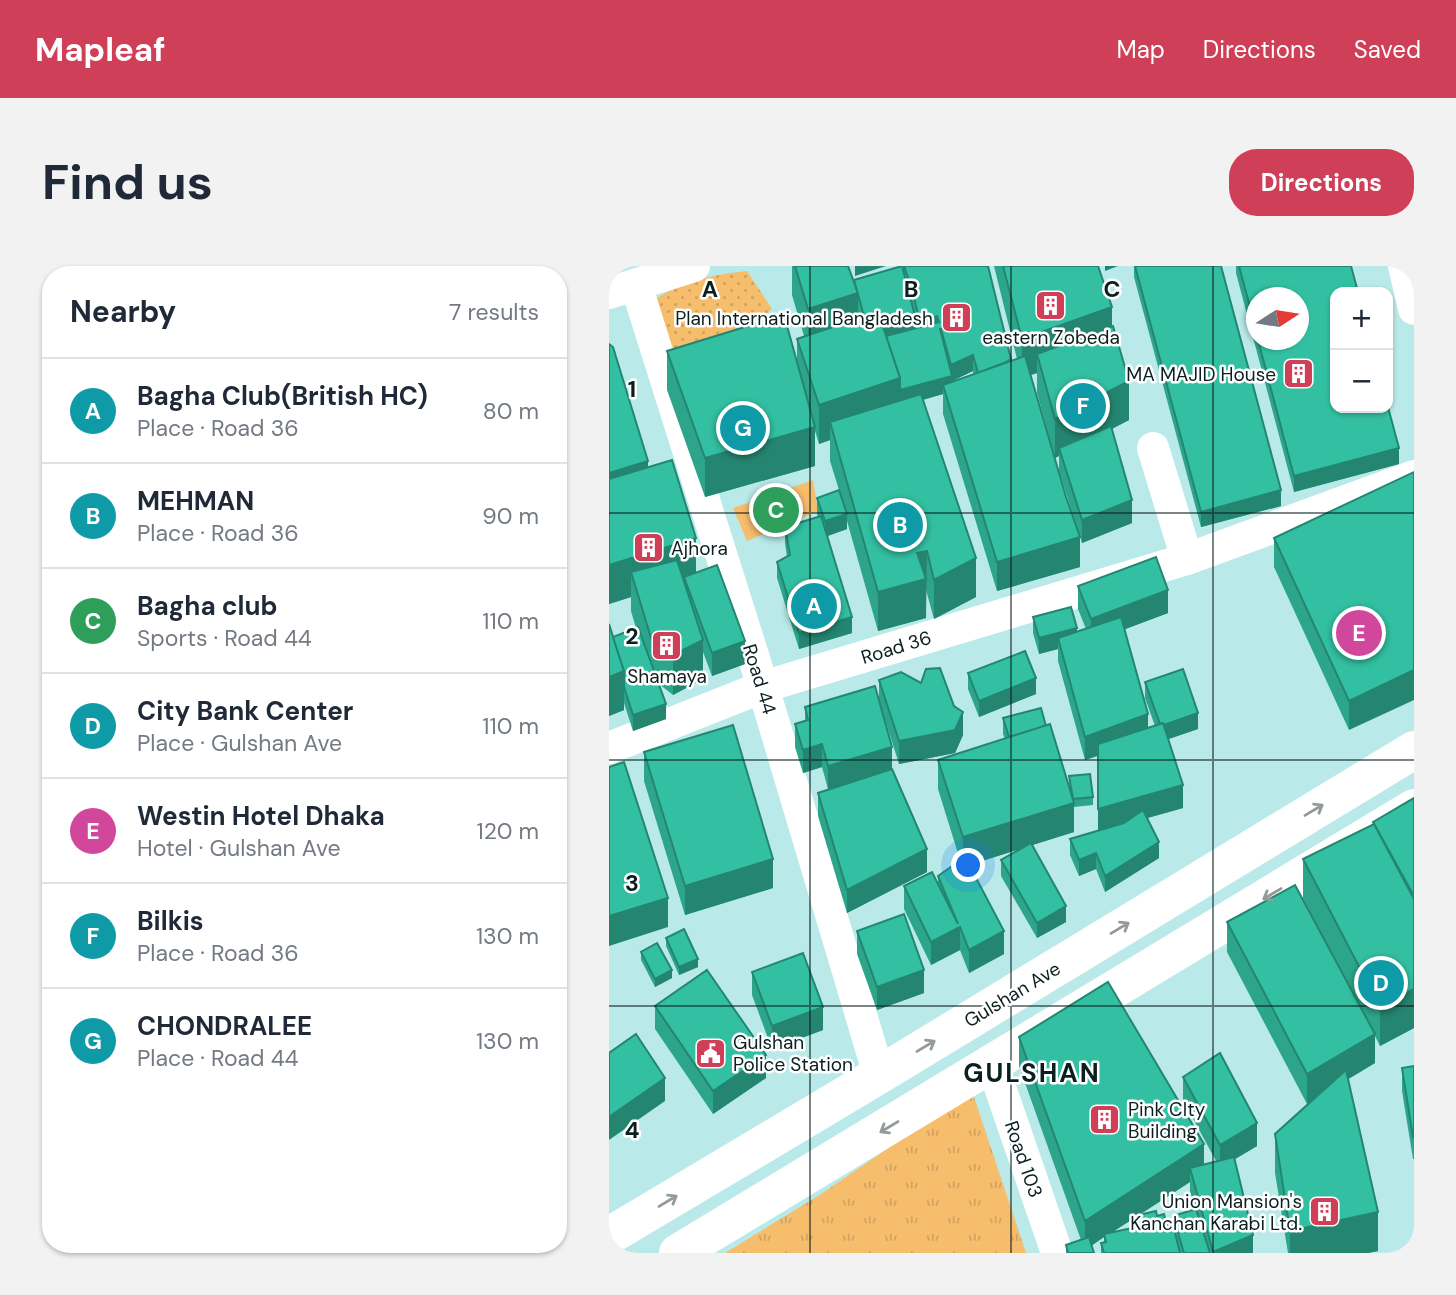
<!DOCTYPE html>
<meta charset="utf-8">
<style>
:root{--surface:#fff;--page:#f2f2f3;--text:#1f2937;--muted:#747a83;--line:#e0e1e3;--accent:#cf3f58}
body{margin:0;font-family:"DM Sans",sans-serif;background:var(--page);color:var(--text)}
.controls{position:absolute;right:21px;top:21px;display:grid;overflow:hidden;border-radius:14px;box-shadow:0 2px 5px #0004}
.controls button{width:63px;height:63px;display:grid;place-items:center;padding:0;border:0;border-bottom:2px solid var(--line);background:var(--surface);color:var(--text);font:35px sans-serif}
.compass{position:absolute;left:637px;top:21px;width:63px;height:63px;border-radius:50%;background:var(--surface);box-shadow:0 2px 5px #0004;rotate:78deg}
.you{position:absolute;left:360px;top:600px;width:24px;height:24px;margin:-18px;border:5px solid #fff;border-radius:50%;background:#1a73e8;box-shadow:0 0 0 10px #1a73e833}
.badge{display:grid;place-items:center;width:46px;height:46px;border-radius:50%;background:var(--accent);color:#fff;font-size:23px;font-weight:700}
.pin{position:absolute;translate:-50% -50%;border:4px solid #fff;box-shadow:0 2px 7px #0006}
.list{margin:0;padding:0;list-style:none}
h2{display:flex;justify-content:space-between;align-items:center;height:91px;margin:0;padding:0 28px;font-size:30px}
h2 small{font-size:23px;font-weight:400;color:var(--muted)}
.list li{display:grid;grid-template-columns:46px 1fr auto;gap:21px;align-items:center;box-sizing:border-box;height:105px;padding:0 28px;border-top:2px solid var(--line)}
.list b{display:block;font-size:26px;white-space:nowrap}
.list p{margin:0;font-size:23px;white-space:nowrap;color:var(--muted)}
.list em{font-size:23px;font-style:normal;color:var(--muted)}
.map{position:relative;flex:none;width:805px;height:987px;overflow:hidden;border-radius:28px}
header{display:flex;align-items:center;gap:42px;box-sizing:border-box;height:98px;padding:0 35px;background:var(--accent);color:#fff}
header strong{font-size:33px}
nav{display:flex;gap:38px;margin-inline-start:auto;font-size:24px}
.intro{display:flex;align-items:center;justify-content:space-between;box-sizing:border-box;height:168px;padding:0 42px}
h1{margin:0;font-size:49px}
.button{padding:18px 32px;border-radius:28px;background:var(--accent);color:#fff;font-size:24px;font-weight:700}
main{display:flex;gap:42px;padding:0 42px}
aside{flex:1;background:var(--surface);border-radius:28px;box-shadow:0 2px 5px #0004}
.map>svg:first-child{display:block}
.grass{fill:#f6bd6d}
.park{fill:url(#park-tufts)}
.garden{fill:url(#garden-dots)}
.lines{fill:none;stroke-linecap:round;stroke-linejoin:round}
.minor{stroke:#fff;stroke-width:32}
.major{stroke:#fff;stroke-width:38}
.wall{fill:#2ca58b;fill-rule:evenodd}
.shaded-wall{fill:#248671}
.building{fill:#33c0a2;stroke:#248671;stroke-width:2}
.oneway{stroke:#929a9a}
.grid{fill:none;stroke:#0c1f1f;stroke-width:2;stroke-opacity:0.55}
.labels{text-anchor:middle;stroke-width:5;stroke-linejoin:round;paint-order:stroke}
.poi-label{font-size:19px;fill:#0c1f1f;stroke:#fff;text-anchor:end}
.street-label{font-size:19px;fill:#0c1f1f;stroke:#fff}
.district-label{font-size:26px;font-weight:bold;letter-spacing:2px;fill:#0c1f1f;stroke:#fff}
.grid-label{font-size:23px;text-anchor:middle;font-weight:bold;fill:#0c1f1f;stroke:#fff;stroke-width:5;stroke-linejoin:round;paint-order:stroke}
</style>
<header>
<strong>Mapleaf</strong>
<nav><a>Map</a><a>Directions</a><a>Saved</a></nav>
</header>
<div class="intro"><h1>Find us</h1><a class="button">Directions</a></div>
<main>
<aside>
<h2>Nearby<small>7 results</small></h2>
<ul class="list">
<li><span class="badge" style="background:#0f9aa8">A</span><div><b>Bagha Club(British HC)</b><p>Place · Road 36</p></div><em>80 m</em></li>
<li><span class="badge" style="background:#0f9aa8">B</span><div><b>MEHMAN</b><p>Place · Road 36</p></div><em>90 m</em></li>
<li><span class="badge" style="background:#2e9e5b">C</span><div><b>Bagha club</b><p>Sports · Road 44</p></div><em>110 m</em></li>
<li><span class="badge" style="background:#0f9aa8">D</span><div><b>City Bank Center</b><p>Place · Gulshan Ave</p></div><em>110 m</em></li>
<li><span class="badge" style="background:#d1479c">E</span><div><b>Westin Hotel Dhaka</b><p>Hotel · Gulshan Ave</p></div><em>120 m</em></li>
<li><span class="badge" style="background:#0f9aa8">F</span><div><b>Bilkis</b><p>Place · Road 36</p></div><em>130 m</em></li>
<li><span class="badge" style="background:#0f9aa8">G</span><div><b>CHONDRALEE</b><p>Place · Road 44</p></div><em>130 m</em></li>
</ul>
</aside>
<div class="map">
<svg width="805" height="987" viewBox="0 0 805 987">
<defs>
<pattern id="park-tufts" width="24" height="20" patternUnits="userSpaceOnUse" patternTransform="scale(1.75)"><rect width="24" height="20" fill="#f6bd6d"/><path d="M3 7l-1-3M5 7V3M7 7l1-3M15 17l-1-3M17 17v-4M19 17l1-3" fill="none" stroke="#d2a25e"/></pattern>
<pattern id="garden-dots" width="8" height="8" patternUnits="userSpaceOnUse" patternTransform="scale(1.75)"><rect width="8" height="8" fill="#f6bd6d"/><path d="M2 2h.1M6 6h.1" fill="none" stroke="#d2a25e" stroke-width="1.8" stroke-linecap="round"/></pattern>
</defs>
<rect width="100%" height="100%" fill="#b9eae9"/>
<!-- grass -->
<polygon class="grass" points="204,214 209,245 138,275 124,242"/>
<!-- park -->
<polygon class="park" points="363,825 417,987 116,987 212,928"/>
<!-- garden -->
<path class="garden" d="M138,5L163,43L113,84H53L39,38C67,17 104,8 138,5Z"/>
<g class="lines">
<!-- minor -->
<g class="minor">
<polyline points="795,0 805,43"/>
<polyline points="27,19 154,421 270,809"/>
<polyline points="0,27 85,0"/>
<polyline points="544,182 578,293"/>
<polyline points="0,482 154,421 578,293 805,210"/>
<polyline points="383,798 448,987"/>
</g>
<!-- major -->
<g class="major">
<polyline points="0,970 270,809 805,484"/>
<polyline points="69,987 805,542"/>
</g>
</g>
<!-- wall -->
<g class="wall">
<path d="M183,0H239L245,15L293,0H379L402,95L408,93L385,0H489L503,60L520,154L503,163L523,257L473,277L450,205V190L446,192L428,127V107L421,109L471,301L388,325L334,148V128L314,134L367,331L325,353L317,324V352L269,365L238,255V263L218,270L243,367L190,383L168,312V296L178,291L176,277V261L209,251L208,248V232L230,224L221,195V174L210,178L206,165V200L96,231L58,124V85L188,95V73L195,70L183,29ZM364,105V108L343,115Z"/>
<polygon points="525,0 612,0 672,240 592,261 525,11"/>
<path d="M627,0H742L790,198L685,226L627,7ZM648,32L690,74H648Z"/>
<polygon points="0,78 39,201 87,306 136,398 103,410 94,386 94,413 64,429 50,418 57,453 24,465 15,437 15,444 0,450 0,358 4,371 27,362 22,345 22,331 0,338"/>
<polygon points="805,206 740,464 665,301 665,272"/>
<polygon points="469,320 559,347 516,363 539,462 546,460 536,432 536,416 589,463 559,473 574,542 538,552 550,592 496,626 487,603 470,610 461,589 461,573 489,564 489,490 476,494 449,395 449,383 430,388 424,367 424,351 468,366 477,363 469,343"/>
<polygon points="359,407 427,428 370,451 359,423"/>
<polygon points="270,414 354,469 346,487 290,498 273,444 283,503 318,606 238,647 209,550 209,527 245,516 219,523 213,501 194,507 186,481 186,458 196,455 196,441 270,436"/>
<polygon points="394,452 437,460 461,526 460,510 484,531 484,539 465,541 465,566 423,579 457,656 428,672 392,610 392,594 413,582 360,599 395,688 360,707 351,684 322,699 295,643 295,620 329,619 329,610 351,594 329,523 329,494 396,473 394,468"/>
<polygon points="35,486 164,622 76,649 35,515"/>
<polygon points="805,532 805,762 771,780 766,770 766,797 739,813 769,985 759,987 679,987 666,907 666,868 704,835 698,838 618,686 618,656 728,698 694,632 694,593 764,558"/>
<polygon points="248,665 315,727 268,744 248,688"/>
<polygon points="57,672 89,701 70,709 57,680"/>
<polygon points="32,686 63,712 46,721 32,694"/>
<polygon points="143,706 214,764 163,783 143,729"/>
<polygon points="46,740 157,812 104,848 46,763"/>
<path d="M410,771L595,898L607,895L574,834V811L648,880L626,893L644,987H492V977L495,976V971L482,980L485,987H457V979L472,974L410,800ZM581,916V925L586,943L564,950V960L557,956L548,950L530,949ZM525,952V961L503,966Z"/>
<polygon points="805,800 805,893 804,893 793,825 793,802"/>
</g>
<!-- shaded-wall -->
<g class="shaded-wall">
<polygon points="246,0 277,0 246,10"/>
<polygon points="496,0 509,0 496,5"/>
<polygon points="249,27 249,66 199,82 199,43"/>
<polygon points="503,41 503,80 428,88 428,107 413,112 413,73"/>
<polygon points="328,50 328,65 311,73 311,57"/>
<polygon points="307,54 307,70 278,78 260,68"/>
<polygon points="364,89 364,105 343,115 343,126 334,119 334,128 291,140 221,156 221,174 210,178 210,139 291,112 342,110 342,99"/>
<polygon points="520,115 520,154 452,189 450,182 450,190 446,192 446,153"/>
<polygon points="206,161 206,200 96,231 96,192"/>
<polygon points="790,182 790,198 685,226 685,210"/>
<polygon points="39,195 39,234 0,246 0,207"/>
<polygon points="672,224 672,240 592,261 592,246"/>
<polygon points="523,234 523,257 473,277 473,254"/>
<polygon points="238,248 238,263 216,271 216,255"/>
<polygon points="471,271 471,301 388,325 388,296"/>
<polygon points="87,272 87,311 75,311 75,315 22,306 22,331 0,338 0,299"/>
<polygon points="318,285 317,352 269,365 269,326 308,287"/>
<polygon points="367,292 367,331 325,353 325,314"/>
<polygon points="559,324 559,347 482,376 482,353"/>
<polygon points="243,351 243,367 190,383 190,367"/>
<polygon points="468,362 468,378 449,372 449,383 430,388 430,372"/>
<polygon points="94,374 94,413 64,429 64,389"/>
<polygon points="136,375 136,398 103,410 103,387"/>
<polygon points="805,404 805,434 740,464 740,435"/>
<polygon points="15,405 15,444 0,450 0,411"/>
<polygon points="427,412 427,428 370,451 370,435"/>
<polygon points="57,438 57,453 24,465 24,449"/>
<polygon points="354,446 354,469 346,487 290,498 290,475"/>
<polygon points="589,447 589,463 551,476 551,460"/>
<polygon points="539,448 539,471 476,494 476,471"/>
<polygon points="213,478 213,501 194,507 194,484"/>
<polygon points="283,481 283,504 219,523 219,500"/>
<polygon points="574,519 574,542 489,566 489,543"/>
<polygon points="465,537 465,566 354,601 354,571"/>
<polygon points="550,576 550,592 496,626 496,610"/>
<polygon points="318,583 318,606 238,647 238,624"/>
<polygon points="487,587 487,603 470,610 470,594"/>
<polygon points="164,593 164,622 76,649 76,620"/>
<polygon points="59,632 59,661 0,680 0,650"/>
<polygon points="457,640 457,656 428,672 428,657"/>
<polygon points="351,661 351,684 322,699 322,676"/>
<polygon points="395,665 395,688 360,707 360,684"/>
<polygon points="89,693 89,701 70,709 70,701"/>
<polygon points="63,704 63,712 46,721 46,713"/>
<polygon points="315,704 315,727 268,744 268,721"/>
<polygon points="805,723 805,762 771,780 771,741"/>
<polygon points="214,741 214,764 163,783 163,760"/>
<polygon points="766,768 766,797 698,838 698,808"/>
<polygon points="157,789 157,812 104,848 104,825"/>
<polygon points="56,812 56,835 0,874 0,851"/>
<polygon points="648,857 648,880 611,902 611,879"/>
<polygon points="595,878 595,907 581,902 581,916 496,971 495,968 495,971 476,984 476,955"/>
<polygon points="769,946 769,985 759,987 681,987 681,965"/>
<polygon points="644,969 644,987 604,987"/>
</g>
<!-- building -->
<g class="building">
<polygon points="186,0 239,0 249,27 199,43"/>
<polygon points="293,0 307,54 275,63 269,46 255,50 245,14"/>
<polygon points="295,0 379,0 402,93 395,97 369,107 364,89 342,99 332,63 331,63 343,110 291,124 291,112 277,70 330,56 328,50 311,57 303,23"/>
<polygon points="394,0 489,0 503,41 413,73"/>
<polygon points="526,0 612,0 672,224 592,246"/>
<polygon points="630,0 742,0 749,26 726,26 726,142 779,141 790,182 685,210 649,74 690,74 690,32 648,32 648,67"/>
<polygon points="269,46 291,112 210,139 188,73"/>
<polygon points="175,49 206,161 96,192 58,85"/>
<polygon points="504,60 520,115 446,153 428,88"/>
<polygon points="0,78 4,81 39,195 0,207"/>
<polygon points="416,90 457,231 471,271 388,296 334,119"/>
<polygon points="312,128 367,292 325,314 318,285 308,287 317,313 269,326 221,156"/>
<polygon points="502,160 523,234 473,254 450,182"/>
<polygon points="63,194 87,272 0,299 0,213"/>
<polygon points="805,206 805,404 740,435 665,272"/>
<polygon points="230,224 238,248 216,255 208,232"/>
<polygon points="212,250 243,351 190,367 168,296 181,289 176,261"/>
<polygon points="547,291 559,324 482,353 469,320"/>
<polygon points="68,294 94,374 64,389 43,375 22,306"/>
<polygon points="108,299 136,375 103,387 75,311"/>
<polygon points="462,341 468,362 430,372 424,351"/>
<polygon points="512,351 539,448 476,471 449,372"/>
<polygon points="0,358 15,405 0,411"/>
<polygon points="29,361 57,438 24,449 15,421 15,405 4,371"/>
<polygon points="416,385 427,412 370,435 359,407"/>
<polygon points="331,402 345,440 354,446 346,464 290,475 270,414 292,406 312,417 317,403"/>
<polygon points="574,403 589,447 555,459 554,457 551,458 536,416"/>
<polygon points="266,420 283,481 219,500 213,478 194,484 186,458 199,454 196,441"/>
<polygon points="432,442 437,460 400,471 394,452"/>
<polygon points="554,457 574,519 489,543 489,478"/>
<polygon points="441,458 465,537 354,571 329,494"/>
<polygon points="124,459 164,593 76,620 35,486"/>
<polygon points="15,496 59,632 0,650 0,501"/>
<polygon points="283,503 318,583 238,624 209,527"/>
<polygon points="481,508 484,531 464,533 460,510"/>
<polygon points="805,532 805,630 764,556"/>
<polygon points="534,544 550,576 496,610 487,587 470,594 461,573 515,557"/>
<polygon points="765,558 805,633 805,723 771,741 694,593"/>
<polygon points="422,577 457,640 428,657 392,594"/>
<polygon points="356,591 395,665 360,684 351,661 322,676 295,620 323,606 349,658 329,610"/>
<polygon points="686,619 766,768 698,808 618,656"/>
<polygon points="295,648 315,704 268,721 248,665"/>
<polygon points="75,663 89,693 70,701 57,672"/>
<polygon points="48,677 63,704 46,713 32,686"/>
<polygon points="194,687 214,741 163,760 143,706"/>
<polygon points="98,704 157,789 104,825 46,740"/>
<polygon points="499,716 595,878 476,955 410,771"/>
<polygon points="27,768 56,812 0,851 0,787"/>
<polygon points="611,787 648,857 611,879 574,811"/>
<polygon points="805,800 805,870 804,871 793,802"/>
<polygon points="737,804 769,946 681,965 666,868"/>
<polygon points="625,891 644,969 604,986 581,902"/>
<polygon points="587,943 601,987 575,987 564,950"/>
<polygon points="547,945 548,950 555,948 557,956 563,955 571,987 495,987 492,977 497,976 495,968 528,961 525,950"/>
<polygon points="480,971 485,987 459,987 457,979"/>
</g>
<!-- one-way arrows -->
<defs><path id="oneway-shaft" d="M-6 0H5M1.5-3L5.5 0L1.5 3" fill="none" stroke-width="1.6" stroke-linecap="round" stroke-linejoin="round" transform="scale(1.75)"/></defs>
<g class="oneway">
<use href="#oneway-shaft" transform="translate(705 544) rotate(-31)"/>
<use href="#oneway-shaft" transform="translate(663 628) rotate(149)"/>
<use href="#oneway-shaft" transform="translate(511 662) rotate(-31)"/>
<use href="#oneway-shaft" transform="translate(317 780) rotate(-31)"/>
<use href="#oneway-shaft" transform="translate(280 861) rotate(149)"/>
<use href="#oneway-shaft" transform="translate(59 935) rotate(-31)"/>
</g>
<!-- grid -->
<path class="grid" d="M201,0V987M402,0V987M604,0V987M0,247H805M0,494H805M0,740H805"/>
<!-- icons -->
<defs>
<symbol id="building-square" viewBox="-11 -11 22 22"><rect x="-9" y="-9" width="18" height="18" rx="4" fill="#cf3f58" stroke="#fff"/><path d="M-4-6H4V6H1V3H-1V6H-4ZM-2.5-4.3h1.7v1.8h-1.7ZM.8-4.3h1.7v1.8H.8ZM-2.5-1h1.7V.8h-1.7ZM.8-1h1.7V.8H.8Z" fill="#fff"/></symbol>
<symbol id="civic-square" viewBox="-11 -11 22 22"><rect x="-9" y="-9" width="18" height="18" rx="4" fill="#cf3f58" stroke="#fff"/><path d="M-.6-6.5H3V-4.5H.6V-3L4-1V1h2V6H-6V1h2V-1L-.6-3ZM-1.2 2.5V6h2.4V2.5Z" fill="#fff"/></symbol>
</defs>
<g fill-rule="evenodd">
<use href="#building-square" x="424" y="22" width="35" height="35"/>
<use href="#building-square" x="330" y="34" width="35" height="35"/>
<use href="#building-square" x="672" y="90" width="35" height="35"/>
<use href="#building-square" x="22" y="264" width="35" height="35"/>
<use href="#building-square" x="40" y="362" width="35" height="35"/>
<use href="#civic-square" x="84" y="770" width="35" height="35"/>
<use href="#building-square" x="478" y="836" width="35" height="35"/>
<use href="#building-square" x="698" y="928" width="35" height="35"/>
</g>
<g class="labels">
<!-- poi labels -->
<g class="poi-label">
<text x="324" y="59">Plan International Bangladesh</text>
<text x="442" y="78" text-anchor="middle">eastern Zobeda</text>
<text x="667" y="115">MA MAJID House</text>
<text x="62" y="289" text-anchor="start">Ajhora</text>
<text x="58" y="417" text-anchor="middle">Shamaya</text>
<text x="124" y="783" text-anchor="start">Gulshan<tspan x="124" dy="22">Police Station</tspan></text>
<text x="519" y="850" text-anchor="start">Pink CIty<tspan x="519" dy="22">Building</tspan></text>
<text x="693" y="942">Union Mansion's<tspan x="693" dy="22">Kanchan Karabi Ltd.</tspan></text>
</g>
<!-- street labels -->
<g class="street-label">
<text transform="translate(287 381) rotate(-17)" y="7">Road 36</text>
<text transform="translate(151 413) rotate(73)" y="7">Road 44</text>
<text transform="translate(403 728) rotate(-31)" y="7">Gulshan Ave</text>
<text transform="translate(415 893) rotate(71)" y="7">Road 103</text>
</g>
<!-- district labels -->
<g class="district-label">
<text x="423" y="816">GULSHAN</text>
</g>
</g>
<g class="grid-label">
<text x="101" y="31">A</text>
<text x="302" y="31">B</text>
<text x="503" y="31">C</text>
<text x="23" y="131">1</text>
<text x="23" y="378">2</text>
<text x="23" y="625">3</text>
<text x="23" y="872">4</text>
</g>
</svg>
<div class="controls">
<button>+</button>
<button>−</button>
</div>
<svg class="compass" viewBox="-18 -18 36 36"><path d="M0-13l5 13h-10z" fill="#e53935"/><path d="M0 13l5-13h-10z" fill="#747a83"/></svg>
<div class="you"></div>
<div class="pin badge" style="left:205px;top:340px;background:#0f9aa8">A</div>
<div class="pin badge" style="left:291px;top:259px;background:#0f9aa8">B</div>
<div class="pin badge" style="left:167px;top:244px;background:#2e9e5b">C</div>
<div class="pin badge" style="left:772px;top:717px;background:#0f9aa8">D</div>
<div class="pin badge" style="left:750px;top:367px;background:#d1479c">E</div>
<div class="pin badge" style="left:474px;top:140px;background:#0f9aa8">F</div>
<div class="pin badge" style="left:134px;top:162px;background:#0f9aa8">G</div>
</div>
</main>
